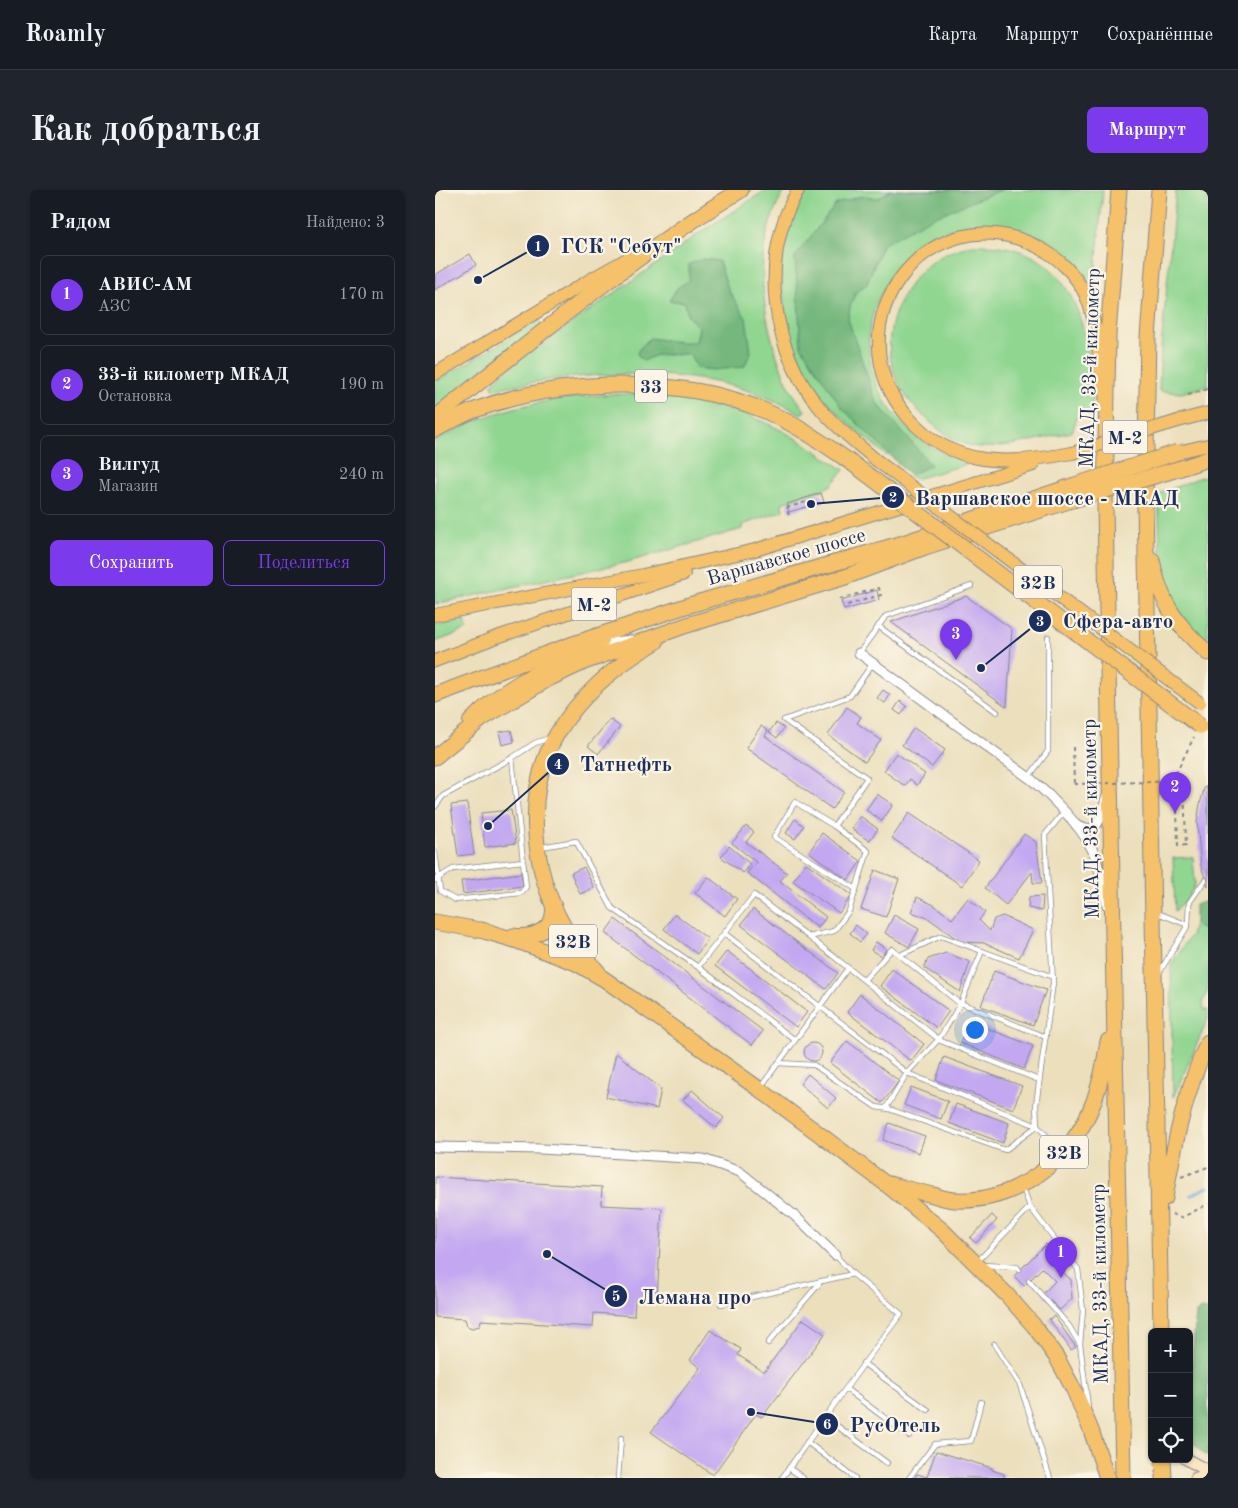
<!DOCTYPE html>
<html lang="ru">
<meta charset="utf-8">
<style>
:root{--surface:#171b24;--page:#20242c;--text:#f1f3f6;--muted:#9ea1a6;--line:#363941;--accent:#7c3aed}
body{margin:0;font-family:"Old Standard TT",serif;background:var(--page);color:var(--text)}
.controls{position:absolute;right:15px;bottom:15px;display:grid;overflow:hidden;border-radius:8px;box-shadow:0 1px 4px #0004}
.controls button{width:45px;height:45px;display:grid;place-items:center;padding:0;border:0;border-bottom:1px solid var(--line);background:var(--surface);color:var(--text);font:25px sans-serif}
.you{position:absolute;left:539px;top:839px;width:18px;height:18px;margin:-12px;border:4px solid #fff;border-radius:50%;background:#1a73e8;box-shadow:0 0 0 8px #1a73e833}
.badge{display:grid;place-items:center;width:32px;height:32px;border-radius:50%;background:var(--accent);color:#fff;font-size:16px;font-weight:700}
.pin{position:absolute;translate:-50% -41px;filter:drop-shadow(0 1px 2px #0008)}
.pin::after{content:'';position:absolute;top:26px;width:18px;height:15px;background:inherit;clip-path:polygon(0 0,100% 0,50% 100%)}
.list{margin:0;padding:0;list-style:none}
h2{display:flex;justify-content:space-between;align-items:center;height:65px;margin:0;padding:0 20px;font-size:21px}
h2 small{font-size:16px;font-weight:400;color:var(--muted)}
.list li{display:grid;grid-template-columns:32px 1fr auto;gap:15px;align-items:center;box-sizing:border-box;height:80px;margin:0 10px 10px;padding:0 10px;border:1px solid var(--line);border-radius:8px}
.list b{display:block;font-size:19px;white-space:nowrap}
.list p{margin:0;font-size:16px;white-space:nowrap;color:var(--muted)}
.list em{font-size:16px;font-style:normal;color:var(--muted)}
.actions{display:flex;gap:10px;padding:15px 20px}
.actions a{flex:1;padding:11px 0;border:1px solid var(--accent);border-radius:8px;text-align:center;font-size:18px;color:var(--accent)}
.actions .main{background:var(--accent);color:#fff}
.icon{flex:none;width:28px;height:28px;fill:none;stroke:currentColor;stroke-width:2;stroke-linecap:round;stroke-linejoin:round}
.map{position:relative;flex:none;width:773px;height:1288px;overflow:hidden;border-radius:8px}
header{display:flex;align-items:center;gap:30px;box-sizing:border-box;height:70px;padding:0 25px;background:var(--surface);border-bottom:1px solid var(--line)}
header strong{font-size:24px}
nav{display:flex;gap:28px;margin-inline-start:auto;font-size:18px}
.intro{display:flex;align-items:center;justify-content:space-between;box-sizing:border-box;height:120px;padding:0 30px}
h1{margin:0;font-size:35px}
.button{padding:12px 22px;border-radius:8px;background:var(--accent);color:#fff;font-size:18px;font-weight:700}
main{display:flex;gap:30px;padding:0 30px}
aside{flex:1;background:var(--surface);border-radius:8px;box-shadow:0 1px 4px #0004}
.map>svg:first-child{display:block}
.green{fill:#90d691;stroke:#568278}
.forest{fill:#74b77b;stroke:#48736c}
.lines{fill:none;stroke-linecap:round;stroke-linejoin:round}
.stream{stroke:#64aada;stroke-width:3}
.building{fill:#c3a8f1}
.lane-casing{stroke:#83878d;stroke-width:6}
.street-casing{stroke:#83878d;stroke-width:11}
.secondary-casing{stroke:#83878d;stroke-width:13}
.primary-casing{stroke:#83878d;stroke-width:14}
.highway-casing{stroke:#83878d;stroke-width:17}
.path{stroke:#83878d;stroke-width:2;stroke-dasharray:4 4;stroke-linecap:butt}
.lane{stroke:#fff;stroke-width:4.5}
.street{stroke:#fff;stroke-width:9}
.secondary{stroke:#fbe6c4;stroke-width:11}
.primary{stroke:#f5c16b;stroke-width:12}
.highway{stroke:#f5c16b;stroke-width:15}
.primary-bridge-casing{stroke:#83878d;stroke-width:14;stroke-linecap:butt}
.highway-bridge-casing{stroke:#83878d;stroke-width:17;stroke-linecap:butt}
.path-bridge{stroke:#83878d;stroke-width:2;stroke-dasharray:4 4;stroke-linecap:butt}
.primary-bridge{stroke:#f5c16b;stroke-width:12}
.highway-bridge{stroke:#f5c16b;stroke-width:15}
.labels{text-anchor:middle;stroke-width:4.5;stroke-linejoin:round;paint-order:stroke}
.shield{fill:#fcf5e5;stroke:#5e6a86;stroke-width:1}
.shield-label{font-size:19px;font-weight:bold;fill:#1b2f5e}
.street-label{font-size:20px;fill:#1b2f5e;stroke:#fcf5e5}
.leader{fill:none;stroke:#1b2f5e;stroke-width:2}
.callout-dot{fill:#1b2f5e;stroke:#fcf5e5;stroke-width:2}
.mark-label{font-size:15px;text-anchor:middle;font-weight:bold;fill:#fff}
.callout-label{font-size:21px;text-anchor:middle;font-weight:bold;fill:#1b2f5e;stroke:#fcf5e5;stroke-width:4.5;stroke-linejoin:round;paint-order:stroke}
</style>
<header>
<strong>Roamly</strong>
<nav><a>Карта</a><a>Маршрут</a><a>Сохранённые</a></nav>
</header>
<div class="intro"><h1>Как добраться</h1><a class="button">Маршрут</a></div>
<main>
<aside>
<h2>Рядом<small>Найдено: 3</small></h2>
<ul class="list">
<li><span class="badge">1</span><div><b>АВИС-АМ</b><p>АЗС</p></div><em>170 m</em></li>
<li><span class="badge">2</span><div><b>33-й километр МКАД</b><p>Остановка</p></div><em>190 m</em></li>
<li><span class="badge">3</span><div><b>Вилгуд</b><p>Магазин</p></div><em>240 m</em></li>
</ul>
<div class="actions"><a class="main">Сохранить</a><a>Поделиться</a></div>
</aside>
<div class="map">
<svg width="773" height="1288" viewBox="0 0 773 1288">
<rect width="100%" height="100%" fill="#fcf5e5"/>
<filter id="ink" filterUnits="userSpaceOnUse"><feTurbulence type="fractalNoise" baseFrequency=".02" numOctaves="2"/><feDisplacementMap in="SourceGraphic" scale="10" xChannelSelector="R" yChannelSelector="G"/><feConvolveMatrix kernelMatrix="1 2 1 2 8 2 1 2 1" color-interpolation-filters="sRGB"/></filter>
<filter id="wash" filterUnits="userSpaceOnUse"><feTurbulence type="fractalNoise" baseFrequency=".0096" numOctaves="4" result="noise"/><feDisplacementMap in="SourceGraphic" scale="20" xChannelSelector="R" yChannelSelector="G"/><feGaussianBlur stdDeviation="1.12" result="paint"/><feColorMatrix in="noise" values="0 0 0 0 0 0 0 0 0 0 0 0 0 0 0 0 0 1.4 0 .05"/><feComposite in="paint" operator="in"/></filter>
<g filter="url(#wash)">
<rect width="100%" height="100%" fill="#ebdfbc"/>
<!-- green -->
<g class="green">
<path d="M331,0H345L347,4C341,18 334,32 331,47C321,94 334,156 355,198C359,206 365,213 370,221L366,224C273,171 161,180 59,199L56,194L80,173L265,43Z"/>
<path d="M373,0H668L659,102C655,94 651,86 645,79C631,60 608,47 585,41C562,34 538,33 514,40C498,45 485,55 473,67C421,117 420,191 474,240C490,256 512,265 533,274L480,289L472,283L476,274L463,249L452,266C428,245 400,225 381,198C353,161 339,93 351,48C356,31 364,15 373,0Z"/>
<polygon points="741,0 768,0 773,6 773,196 746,203 724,201 726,158"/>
<path d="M537,55C552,55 567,55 582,60C651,81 656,167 658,226L642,228L637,242C611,247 556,263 532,255C517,250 502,239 491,228C475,214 462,196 457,175C447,138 468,93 498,71C510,63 523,59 537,55Z"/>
<polygon points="105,130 107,134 35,188 0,218 0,192"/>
<path d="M179,204C226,205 276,211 319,228C352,240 381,261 409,280L395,296L384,301L347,313L348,321L307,335V339L193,372L0,414V252C58,216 112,209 179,204Z"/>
<path d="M773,286V453C756,439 738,419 732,397C723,368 725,334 723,304L766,287Z"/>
<polygon points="30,430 32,440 0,452 0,436"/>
<polygon points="758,667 760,695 751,710 740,721 738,668"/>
<polygon points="760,731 764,738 773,741 773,800 768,811 769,820 773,820 773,829 738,908 736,774 756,745"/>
</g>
<!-- forest -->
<g class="forest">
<polygon points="456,0 566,0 496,28 447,55 432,94 421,102 415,117 413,129 441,212 496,275 475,285 407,218 366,156 360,67 401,14 426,6 443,8"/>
<polygon points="268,69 284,71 294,101 311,128 316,162 309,177 278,180 262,178 254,164 222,165 208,171 202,164 204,159 215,148 245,152 261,152 264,137 253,127 250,112 234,111 242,98 254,90 254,74"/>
<polygon points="768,712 773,713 773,741 764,738 760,731 760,715"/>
<polygon points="766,1119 773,1120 773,1265 770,1265 755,1250 754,1244 754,1234 759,1212 756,1184 761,1123"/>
</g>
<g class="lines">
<!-- stream -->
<polyline class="stream" points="756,1005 773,997"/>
</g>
<g id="blocks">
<!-- building -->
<g class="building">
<polygon points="35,64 41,75 0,100 0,85"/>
<polygon points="386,303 389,312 354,322 352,314"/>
<polygon points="442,400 444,410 409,420 406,411"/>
<polygon points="531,406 577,439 572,517 456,432"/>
<polygon points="448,500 455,505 450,513 442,508"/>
<polygon points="465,511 472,516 466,525 459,520"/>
<polygon points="412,517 426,527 422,533 446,550 430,572 393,545"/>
<polygon points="175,529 185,537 163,564 153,556"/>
<polygon points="341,533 349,538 342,548 334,542"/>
<polygon points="326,536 333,541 330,546 409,602 397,619 311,558"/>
<polygon points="479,538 510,560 497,577 467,555"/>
<polygon points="76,540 79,552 67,555 64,542"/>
<polygon points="461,563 490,584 482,595 475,589 470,596 449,581"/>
<polygon points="771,596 773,609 773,697 766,676 762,632 765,614 769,599"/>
<polygon points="442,604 458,615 447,631 431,620"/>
<polygon points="32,613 39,664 23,666 16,615"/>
<polygon points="76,620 81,653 50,657 46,623"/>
<polygon points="474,623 544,670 527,696 457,648"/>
<polygon points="425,626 443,639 434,651 417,639"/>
<polygon points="360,629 369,636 360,649 351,643"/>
<polygon points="311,636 319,642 311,652 352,683 345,691 391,727 383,738 312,683 321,672 297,653"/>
<polygon points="387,643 426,671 413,690 374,662"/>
<polygon points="589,644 601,652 607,693 598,693 597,682 571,715 550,698"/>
<polygon points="294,656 315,674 308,683 286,667"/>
<polygon points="371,673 417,705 404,723 358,691"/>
<polygon points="149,677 159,698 145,704 136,683"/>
<polygon points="440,680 464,689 451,727 426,719"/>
<polygon points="86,683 88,696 28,704 26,691"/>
<polygon points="273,687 302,709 290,726 260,703"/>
<polygon points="608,706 607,721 593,718 594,707"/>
<polygon points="482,707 499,715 517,729 533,708 550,722 544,730 555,741 559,729 568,726 598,740 584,768 549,753 526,752 493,728 476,722"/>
<polygon points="318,719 403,783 391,799 306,735"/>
<polygon points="240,724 273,749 262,764 229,739"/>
<polygon points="459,725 484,739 474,757 450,743"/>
<polygon points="180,729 328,841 317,855 170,743"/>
<polygon points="421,735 432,744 425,752 415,743"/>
<polygon points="441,752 451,759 447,767 436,760"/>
<polygon points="292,761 372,822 361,837 280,776"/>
<polygon points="511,763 535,772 525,802 489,778 493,769"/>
<polygon points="457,779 514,821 502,838 445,796"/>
<polygon points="559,781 611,800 598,835 546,816"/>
<polygon points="425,804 489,854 476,871 412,822"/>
<polygon points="533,831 598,856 589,879 525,853"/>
<polygon points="412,851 464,891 447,913 395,873"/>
<circle cx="378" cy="862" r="9"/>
<polygon points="181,863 226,899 222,919 171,907"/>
<polygon points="509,867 587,896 578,919 501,890"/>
<polygon points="373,884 401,908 393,918 365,894"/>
<polygon points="476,897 513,911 506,929 469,915"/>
<polygon points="257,900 289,928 281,938 248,910"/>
<polygon points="521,914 574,933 568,953 514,933"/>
<polygon points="454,933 490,946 484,963 448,950"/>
<polygon points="0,987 167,997 166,1015 227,1018 222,1110 200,1109 199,1126 159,1123 158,1137 46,1130 45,1136 37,1138 32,1136 30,1129 0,1127"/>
<polygon points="557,1025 562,1030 541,1053 535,1048"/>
<polygon points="611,1054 620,1063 614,1069 636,1090 637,1109 625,1120 608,1104 620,1091 607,1078 589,1096 579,1086"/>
<polygon points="619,1126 641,1157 636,1160 614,1129"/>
<polygon points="368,1129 390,1144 327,1227 321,1224 278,1285 216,1242 265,1178 255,1170 275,1140 306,1159 303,1165 329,1182"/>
<polygon points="501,1261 557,1278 557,1280 569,1284 569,1288 480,1288 482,1284 492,1287"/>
</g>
</g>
</g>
<g filter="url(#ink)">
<use href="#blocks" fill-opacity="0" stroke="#83878d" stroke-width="1"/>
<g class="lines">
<defs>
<g id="lane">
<polyline points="443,436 562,522"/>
<polyline points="424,463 451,426 536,396"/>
<polyline points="593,588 613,561 613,447"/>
<polyline points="0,617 8,606 77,568 100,553 115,548"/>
<polyline points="399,636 433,661 421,699 339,647 360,612 399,636 432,588 349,530 415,506 438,473"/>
<polyline points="106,657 141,651 177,718 263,777 319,705 374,747 399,741 414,721 421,699"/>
<polyline points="0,661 5,701 20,710 86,703 91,697 88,671"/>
<polyline points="0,690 18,679 88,671 77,568"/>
<polyline points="720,722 753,735"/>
<polyline points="289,743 472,883 602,936"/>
<polyline points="374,747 506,851 604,890"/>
<polyline points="465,765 506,746 618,787"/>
<polyline points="263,777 360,850"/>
<polyline points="724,783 753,735 754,713 770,690"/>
<polyline points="429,790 457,759 523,812 611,847"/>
<polyline points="343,873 379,875 441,917 454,919 570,960 602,936"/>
<polyline points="325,898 413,778"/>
<polyline points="451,918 472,883 504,849 526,813 547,761"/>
<polyline points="626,960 602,936 601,915 618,793 610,645 629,622"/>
<polyline points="588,998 595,1017 643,1079 648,1120 645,1154 653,1217"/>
<polyline points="542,1072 595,1017"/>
<polyline points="548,1075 582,1077 584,1080"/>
<polyline points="594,1091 634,1136 644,1153"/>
<polyline points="286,1114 418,1084"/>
<polyline points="333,1153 384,1094"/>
<polyline points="559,1154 585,1195 615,1288"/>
<polyline points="428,1173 493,1220"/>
<polyline points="411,1199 474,1246"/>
<polyline points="390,1227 452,1273"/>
<polyline points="372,1252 420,1288"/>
<polyline points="354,1278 368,1288"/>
<polyline points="183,1288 186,1248"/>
<path d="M347,1288C386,1233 425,1177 466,1124L418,1084L400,1065"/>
<polyline points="474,1288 500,1254 536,1251 546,1212"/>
</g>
<g id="street">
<polyline points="164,454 196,450"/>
<path d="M424,463L597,590C616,606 646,636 657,659C665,677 668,696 672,715"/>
<path d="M641,635C664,649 667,623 671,608"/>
<polyline points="0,957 106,959 268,969 305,982 360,1026 400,1065"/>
</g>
<g id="secondary">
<polyline points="751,1269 773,1281"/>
<polyline points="761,1288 773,1285"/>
</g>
<g id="primary">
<path d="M363,0C324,66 335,160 385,218C401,238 422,253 441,270"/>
<polyline points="0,184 158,88 199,65"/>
<polyline points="743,231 773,223"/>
<polyline points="743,262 773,255"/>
<path d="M637,263C575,275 518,279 473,227C392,135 494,2 601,56C622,66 641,84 651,106C662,133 664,163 666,191"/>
<polyline points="0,425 208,385 320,360 598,275"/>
<polyline points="0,471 59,448 249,384"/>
<path d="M34,531C68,494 121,470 168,451"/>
</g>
<g id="highway">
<polyline points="684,0 673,145 670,314 688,1288"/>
<polyline points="724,0 713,147 710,314 726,1142"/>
<path d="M0,228C99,149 197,66 306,0"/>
<path d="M0,240C13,233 26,225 40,220C126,188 245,185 330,221C363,235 392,256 421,276"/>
<polyline points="743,279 773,269"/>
<path d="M717,370C725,412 741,435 773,463"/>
<polyline points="0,505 138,454 251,416 465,354 637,296"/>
<polyline points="0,567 48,528 113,489 149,472 252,435 410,387 490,357 637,310"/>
<polyline points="0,732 55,742"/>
<polyline points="46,740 80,750 141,773 169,789 324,899 451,994 508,1041 572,1105 600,1137 622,1168 639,1200 656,1240 672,1288"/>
<path d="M78,746C98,749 123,739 118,714"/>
<path d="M163,782C151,768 138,753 129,737C97,681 88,601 122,544C146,504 181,475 221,452"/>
<path d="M454,994C469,998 483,1002 498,1005C505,1007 513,1010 520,1010C583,1013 638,968 659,911C666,891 670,872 673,851"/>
<path d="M730,1008C739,955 750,901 773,852"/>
<polyline points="728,1269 729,1288"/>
</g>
</defs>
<!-- lane casing -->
<use href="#lane" class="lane-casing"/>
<!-- street casing -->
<use href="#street" class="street-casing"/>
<!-- secondary casing -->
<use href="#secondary" class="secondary-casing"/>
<!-- primary casing -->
<use href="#primary" class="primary-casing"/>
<!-- highway casing -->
<use href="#highway" class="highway-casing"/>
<!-- path -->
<g class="path">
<polyline points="753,205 773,199"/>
<polyline points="354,325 351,318 381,309"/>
<polyline points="404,409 444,398 446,405 412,415"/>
<polyline points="638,557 639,594"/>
<polyline points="749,591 751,655 743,656 741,583 759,547"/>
<polyline points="746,987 773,977"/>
<polyline points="737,1024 746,1028 773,1014"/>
</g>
<!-- lane -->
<use href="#lane" class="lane"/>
<!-- street -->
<use href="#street" class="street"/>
<!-- secondary -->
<use href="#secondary" class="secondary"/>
<!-- primary -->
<use href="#primary" class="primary"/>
<!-- highway -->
<use href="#highway" class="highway"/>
<defs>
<g id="primary-bridge">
<polyline points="637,263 743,231"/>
<polyline points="441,270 765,513"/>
</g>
<g id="highway-bridge">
<polyline points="421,276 765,536"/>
<polyline points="637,296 743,262"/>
<polyline points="637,310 743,279"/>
</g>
</defs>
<!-- primary-bridge casing -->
<use href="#primary-bridge" class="primary-bridge-casing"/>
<!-- highway-bridge casing -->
<use href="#highway-bridge" class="highway-bridge-casing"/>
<!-- path-bridge -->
<polyline class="path-bridge" points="639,594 749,591"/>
<!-- primary-bridge -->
<use href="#primary-bridge" class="primary-bridge"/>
<!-- highway-bridge -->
<use href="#highway-bridge" class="highway-bridge"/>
</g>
</g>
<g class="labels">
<!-- shield labels -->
<g class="shield">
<rect x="200" y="179.5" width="32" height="33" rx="4"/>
<rect x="667.5" y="230.5" width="45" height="33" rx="4"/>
<rect x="579" y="375.5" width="48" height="33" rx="4"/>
<rect x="136.5" y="397.5" width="45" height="33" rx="4"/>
<rect x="114" y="734.5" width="48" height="33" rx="4"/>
<rect x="605" y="945.5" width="48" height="33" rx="4"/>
</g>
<g class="shield-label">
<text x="216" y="203">33</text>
<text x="690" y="254">М-2</text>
<text x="603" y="399">32B</text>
<text x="159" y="421">М-2</text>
<text x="138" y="758">32B</text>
<text x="629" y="969">32B</text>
</g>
<!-- street labels -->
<g class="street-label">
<text transform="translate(654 178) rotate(-88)" y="7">МКАД, 33-й километр</text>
<text transform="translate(351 366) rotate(-16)" y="7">Варшавское шоссе</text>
<text transform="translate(655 629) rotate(-91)" y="7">МКАД, 33-й километр</text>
<text transform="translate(664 1094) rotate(-91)" y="7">МКАД, 33-й километр</text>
</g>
</g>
<!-- callouts -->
<path class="leader" d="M43 90L103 56M376 314L458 307M546 478L605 431M53 636L123 574M112 1064L181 1106M316 1222L392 1234"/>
<g class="callout-dot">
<circle cx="43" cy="90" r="5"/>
<circle cx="376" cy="314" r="5"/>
<circle cx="546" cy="478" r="5"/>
<circle cx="53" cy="636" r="5"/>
<circle cx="112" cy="1064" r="5"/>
<circle cx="316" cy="1222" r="5"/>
<circle cx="103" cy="56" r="12"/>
<circle cx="458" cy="307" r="12"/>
<circle cx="605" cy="431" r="12"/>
<circle cx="123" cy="574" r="12"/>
<circle cx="181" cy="1106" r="12"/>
<circle cx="392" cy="1234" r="12"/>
</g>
<g class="mark-label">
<text x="103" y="61">1</text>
<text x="458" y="312">2</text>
<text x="605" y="436">3</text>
<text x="123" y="579">4</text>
<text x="181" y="1111">5</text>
<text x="392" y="1239">6</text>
</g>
<g class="callout-label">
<text x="186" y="63">ГСК "Себут"</text>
<text x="612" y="315">Варшавское шоссе - МКАД</text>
<text x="683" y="438">Сфера-авто</text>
<text x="191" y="581">Татнефть</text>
<text x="260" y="1114">Лемана про</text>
<text x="460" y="1242">РусОтель</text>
</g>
</svg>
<div class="controls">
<button>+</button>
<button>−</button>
<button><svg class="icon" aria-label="locate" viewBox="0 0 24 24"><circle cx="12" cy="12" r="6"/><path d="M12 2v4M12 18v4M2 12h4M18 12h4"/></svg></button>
</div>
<div class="you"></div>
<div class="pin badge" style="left:626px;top:1088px">1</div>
<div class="pin badge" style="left:740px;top:623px">2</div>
<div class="pin badge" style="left:521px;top:470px">3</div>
</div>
</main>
